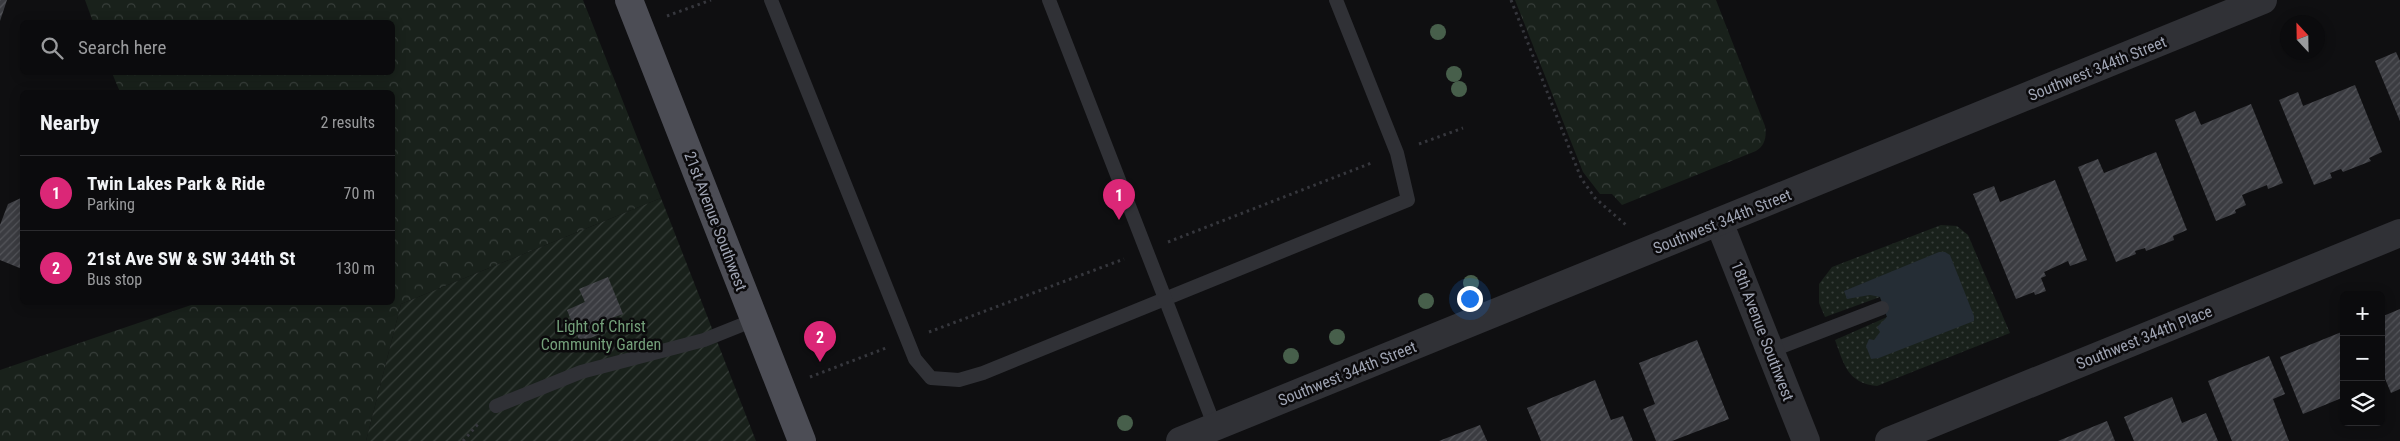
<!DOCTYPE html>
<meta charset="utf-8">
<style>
:root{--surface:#0b0b0d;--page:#19191b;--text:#f1f3f6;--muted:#9a9b9d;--line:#2b2b2e;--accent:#db2777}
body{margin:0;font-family:"Roboto Condensed",sans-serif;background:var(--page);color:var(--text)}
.controls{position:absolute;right:15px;bottom:15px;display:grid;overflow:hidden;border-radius:8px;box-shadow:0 2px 12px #0003}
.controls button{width:45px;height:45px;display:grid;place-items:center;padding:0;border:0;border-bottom:1px solid var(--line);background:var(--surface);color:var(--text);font:25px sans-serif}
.compass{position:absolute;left:2280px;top:15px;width:45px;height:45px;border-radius:50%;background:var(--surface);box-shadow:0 2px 12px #0003;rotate:338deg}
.you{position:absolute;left:1469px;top:298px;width:18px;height:18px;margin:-12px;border:4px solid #fff;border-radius:50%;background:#1a73e8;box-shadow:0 0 0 8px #1a73e833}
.badge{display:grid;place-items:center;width:32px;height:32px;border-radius:50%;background:var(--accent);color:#fff;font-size:16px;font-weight:700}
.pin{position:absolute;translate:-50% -41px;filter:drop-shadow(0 1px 2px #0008)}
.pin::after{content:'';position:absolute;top:26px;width:18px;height:15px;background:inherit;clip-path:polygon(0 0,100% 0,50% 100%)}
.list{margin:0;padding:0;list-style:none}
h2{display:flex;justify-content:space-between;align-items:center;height:65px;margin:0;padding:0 20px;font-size:21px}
h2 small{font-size:16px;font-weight:400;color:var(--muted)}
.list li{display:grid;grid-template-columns:32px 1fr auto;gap:15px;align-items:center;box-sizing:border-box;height:75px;padding:0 20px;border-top:1px solid var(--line)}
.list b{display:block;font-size:19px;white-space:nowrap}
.list p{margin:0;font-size:16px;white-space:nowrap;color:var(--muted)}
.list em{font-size:16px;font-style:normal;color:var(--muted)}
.icon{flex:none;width:28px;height:28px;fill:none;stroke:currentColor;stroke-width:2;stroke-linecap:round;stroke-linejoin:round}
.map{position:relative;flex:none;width:2400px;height:441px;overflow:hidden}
.search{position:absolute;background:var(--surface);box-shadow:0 2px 12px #0003;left:20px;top:20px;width:375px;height:55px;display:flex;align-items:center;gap:12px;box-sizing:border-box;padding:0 18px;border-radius:8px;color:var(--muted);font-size:19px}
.panel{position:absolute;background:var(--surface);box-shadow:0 2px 12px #0003;left:20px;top:90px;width:375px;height:215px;border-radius:8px}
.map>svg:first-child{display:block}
.grass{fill:url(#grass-dots)}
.forest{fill:url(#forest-crowns)}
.garden{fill:url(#garden-furrows)}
.water{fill:#252d35}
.building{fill:url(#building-hatch)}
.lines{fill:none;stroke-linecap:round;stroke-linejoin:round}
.path{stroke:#36373d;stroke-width:3;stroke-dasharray:2.5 4;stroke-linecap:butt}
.service{stroke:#303136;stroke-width:14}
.minor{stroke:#303136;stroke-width:28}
.primary{stroke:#4c4d55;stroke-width:28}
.tree{fill:#475f4b}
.labels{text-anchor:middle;stroke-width:5;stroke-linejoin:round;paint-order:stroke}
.street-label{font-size:16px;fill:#9fa4b3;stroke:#0b0a0c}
.park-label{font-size:16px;fill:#74a07a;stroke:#0b0a0c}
</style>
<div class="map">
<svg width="2400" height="441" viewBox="0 0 2400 441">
<defs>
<pattern id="grass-dots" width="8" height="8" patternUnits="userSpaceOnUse" patternTransform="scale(1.25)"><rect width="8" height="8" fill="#19211b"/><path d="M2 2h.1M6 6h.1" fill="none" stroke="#373e3a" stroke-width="1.8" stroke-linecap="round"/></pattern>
<pattern id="forest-crowns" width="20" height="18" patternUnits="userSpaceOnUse" patternTransform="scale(1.25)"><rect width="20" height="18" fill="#19211b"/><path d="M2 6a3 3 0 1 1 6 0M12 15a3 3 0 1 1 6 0" fill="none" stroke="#373e3a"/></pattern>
<pattern id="garden-furrows" width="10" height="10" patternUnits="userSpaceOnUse" patternTransform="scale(1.25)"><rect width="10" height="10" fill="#19211b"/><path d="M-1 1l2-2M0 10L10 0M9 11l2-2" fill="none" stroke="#373e3a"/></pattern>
<pattern id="building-hatch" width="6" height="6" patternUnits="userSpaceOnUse" patternTransform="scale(1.25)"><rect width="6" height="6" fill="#3b3c41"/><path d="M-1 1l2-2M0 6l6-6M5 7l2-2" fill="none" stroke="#54555a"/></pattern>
</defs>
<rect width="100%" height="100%" fill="#0f0f11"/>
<!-- grass -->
<path class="grass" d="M1941,225L1957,226L1968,235L2010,333L1877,386C1847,383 1844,364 1835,340L1887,317L1880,297L1825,317L1819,303V284L1832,267Z"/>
<!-- forest -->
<g class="forest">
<polygon points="85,0 583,0 661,198 401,304 366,441 0,441 0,370 197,303 392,302 392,92 120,92 112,73 392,72 392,22 93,22"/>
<path d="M1515,0H1716L1765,126C1767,136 1765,146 1756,151L1622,205L1612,194H1600L1583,172Z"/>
</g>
<!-- garden -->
<polygon class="garden" points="661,198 756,441 366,441 401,304"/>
<!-- water -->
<polygon class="water" points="1939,252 1945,252 1950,255 1974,316 1974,321 1879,358 1871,359 1866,346 1869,339 1874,340 1880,332 1877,327 1887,317 1880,297 1870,295 1847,299 1844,291"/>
<!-- building -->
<g class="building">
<polygon points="0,0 7,0 0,21"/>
<polygon points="2396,52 2400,61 2400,121 2375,61"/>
<polygon points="2355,85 2382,152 2369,158 2371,161 2343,172 2341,169 2330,173 2332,178 2314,185 2279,100 2298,92 2303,106"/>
<polygon points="2251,104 2283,183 2268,189 2267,185 2242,195 2246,205 2235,210 2236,213 2216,221 2175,120 2195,111 2201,125"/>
<polygon points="2156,152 2187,230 2173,236 2174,240 2146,251 2145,248 2135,251 2136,254 2116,262 2078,167 2098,159 2104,173"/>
<polygon points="2055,180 2087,260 2070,266 2068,261 2044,272 2046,276 2041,278 2046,291 2035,295 2034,292 2016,299 1973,194 1994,186 2000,202"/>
<polygon points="22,194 22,269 0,260 0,225 8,204 21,198"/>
<polygon points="608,277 623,314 599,323 603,333 580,342 567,310 585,302 579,289"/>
<polygon points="2400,309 2400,389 2391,393 2381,369 2381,317"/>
<polygon points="2344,331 2344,397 2303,414 2280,357"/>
<polygon points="1697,340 1729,419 1672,441 1656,441 1643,409 1655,404 1639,363"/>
<polygon points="2269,356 2285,394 2273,399 2289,441 2232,441 2208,381"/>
<polygon points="1595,380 1611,420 1623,416 1633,441 1541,441 1527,408"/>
<polygon points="2172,397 2182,423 2206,413 2218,441 2134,441 2124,417"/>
<polygon points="2107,421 2115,441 2058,441"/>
<polygon points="1480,425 1487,441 1439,441"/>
</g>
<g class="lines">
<!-- path -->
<g class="path">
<polyline points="1511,0 1581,178 1595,198 1626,225"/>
<polyline points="667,16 711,0"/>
<polyline points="1419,144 1463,128"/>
<polyline points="1168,242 1374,162"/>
<polyline points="929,332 1124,259"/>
<polyline points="810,377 886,348"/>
<polyline points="463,441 479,423"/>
</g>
<!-- service -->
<g class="service">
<polyline points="771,0 915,359 931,378 959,380 983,373 1408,200 1397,153 1336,0"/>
<polyline points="1049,0 1215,427"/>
<polyline points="1770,351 1882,308"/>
<polyline points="496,406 581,372 704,340 754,320"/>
</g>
<!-- minor -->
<g class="minor">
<polyline points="1719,222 1806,441"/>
<polyline points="1180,441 2263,0"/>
<polyline points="1889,441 2400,233"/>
</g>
<!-- primary -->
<polyline class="primary" points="629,0 802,441"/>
</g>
<!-- trees -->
<g class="tree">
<circle cx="1438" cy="32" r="8"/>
<circle cx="1454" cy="74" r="8"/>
<circle cx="1459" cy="89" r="8"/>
<circle cx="1471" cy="283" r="8"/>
<circle cx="1426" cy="301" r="8"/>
<circle cx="1337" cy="337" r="8"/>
<circle cx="1291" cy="356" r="8"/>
<circle cx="1125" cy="423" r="8"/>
</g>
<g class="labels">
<!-- street labels -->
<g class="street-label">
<text transform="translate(2097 68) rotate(-22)" y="6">Southwest 344th Street</text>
<text transform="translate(716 221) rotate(69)" y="6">21st Avenue Southwest</text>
<text transform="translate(1722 221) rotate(-22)" y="6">Southwest 344th Street</text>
<text transform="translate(1763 331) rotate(69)" y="6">18th Avenue Southwest</text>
<text transform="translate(2144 337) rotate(-22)" y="6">Southwest 344th Place</text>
<text transform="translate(1347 373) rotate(-22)" y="6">Southwest 344th Street</text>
</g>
<!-- park labels -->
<g class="park-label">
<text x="601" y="332">Light of Christ<tspan x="601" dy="18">Community Garden</tspan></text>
</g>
</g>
</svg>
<div class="controls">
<button>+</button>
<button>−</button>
<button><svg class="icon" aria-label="layers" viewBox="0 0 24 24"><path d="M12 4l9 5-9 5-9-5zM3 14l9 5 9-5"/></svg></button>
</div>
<svg class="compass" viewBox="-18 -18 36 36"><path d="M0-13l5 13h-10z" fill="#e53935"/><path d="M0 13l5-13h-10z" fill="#9a9b9d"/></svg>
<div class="you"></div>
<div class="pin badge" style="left:1119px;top:220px">1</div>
<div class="pin badge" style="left:820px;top:362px">2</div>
<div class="search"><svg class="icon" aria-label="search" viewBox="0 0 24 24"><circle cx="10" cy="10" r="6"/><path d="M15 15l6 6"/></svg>Search here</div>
<section class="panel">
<h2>Nearby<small>2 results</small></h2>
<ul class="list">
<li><span class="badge">1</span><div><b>Twin Lakes Park &amp; Ride</b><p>Parking</p></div><em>70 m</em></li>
<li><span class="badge">2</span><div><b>21st Ave SW &amp; SW 344th St</b><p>Bus stop</p></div><em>130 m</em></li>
</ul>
</section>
</div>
